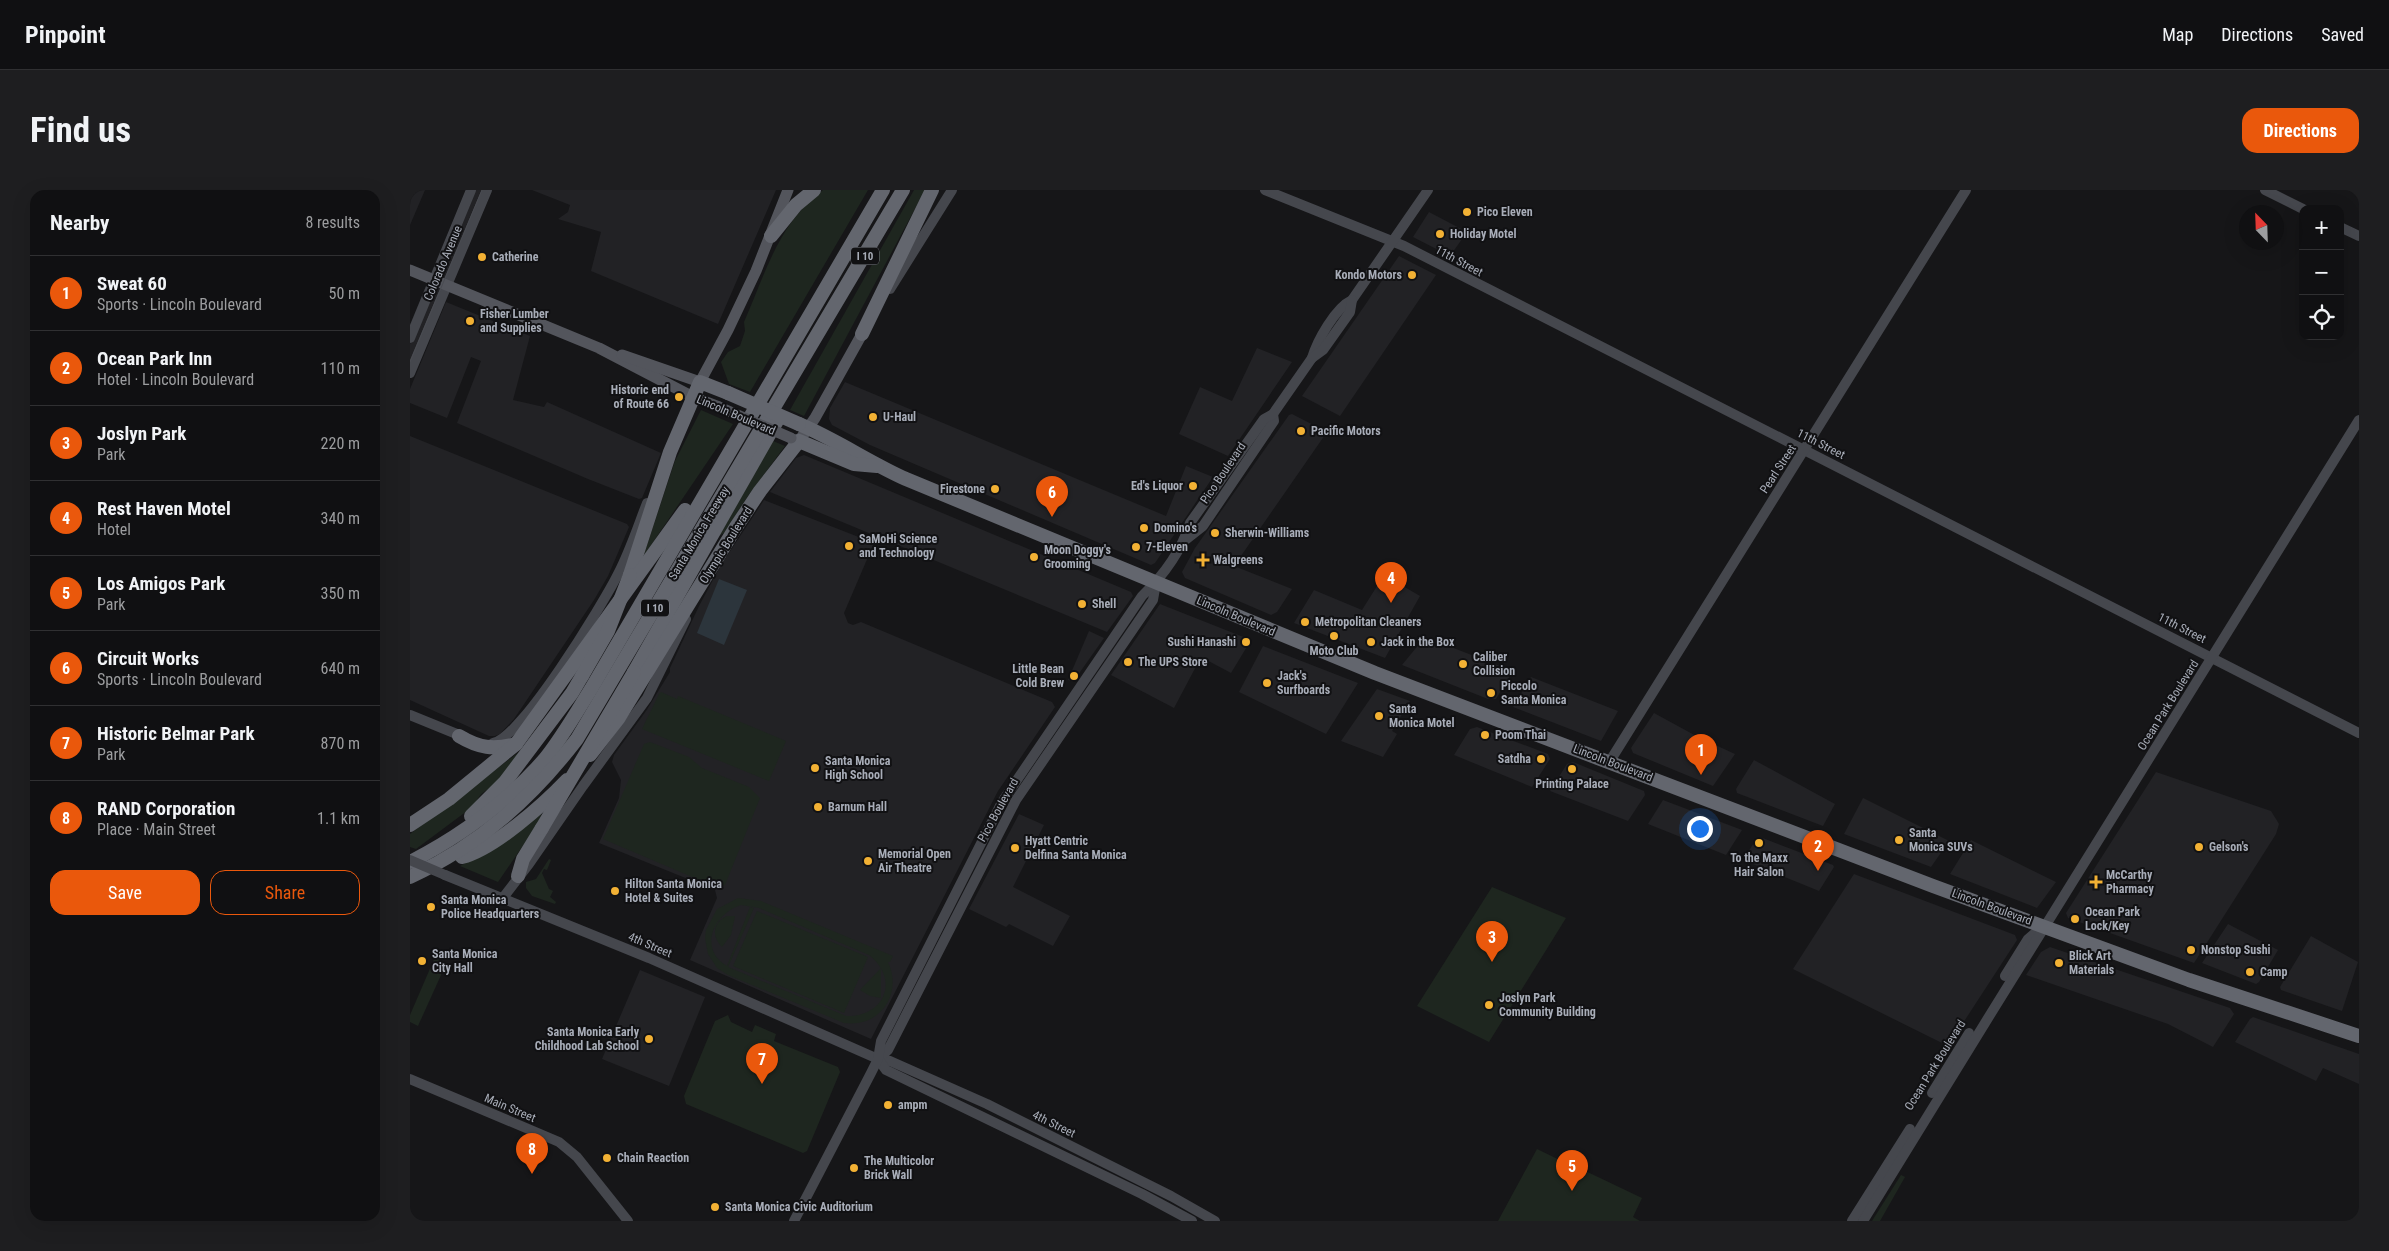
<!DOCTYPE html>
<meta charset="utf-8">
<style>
:root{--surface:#101012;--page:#1e1e20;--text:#f1f3f6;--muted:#9c9d9f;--line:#303032;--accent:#ea580c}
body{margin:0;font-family:"Roboto Condensed",sans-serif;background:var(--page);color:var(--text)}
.controls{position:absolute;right:15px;top:15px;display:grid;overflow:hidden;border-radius:10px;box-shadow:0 5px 20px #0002}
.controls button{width:45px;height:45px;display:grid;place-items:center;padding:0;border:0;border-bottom:1px solid var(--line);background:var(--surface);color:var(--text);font:25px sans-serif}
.compass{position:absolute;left:1829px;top:15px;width:45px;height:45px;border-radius:50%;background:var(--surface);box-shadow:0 5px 20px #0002;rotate:337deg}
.you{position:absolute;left:1289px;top:638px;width:18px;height:18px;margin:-12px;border:4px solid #fff;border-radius:50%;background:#1a73e8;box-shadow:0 0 0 8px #1a73e833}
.badge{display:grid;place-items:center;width:32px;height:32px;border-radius:50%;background:var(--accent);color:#fff;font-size:16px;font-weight:700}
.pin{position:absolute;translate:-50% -41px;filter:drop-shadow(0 1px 2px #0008)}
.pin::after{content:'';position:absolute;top:26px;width:18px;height:15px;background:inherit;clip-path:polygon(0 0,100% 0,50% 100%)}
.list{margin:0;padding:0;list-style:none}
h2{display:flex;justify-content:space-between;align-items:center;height:65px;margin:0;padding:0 20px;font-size:21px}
h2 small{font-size:16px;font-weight:400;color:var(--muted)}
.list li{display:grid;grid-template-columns:32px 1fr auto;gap:15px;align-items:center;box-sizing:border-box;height:75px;padding:0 20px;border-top:1px solid var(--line)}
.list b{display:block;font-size:19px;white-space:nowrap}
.list p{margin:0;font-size:16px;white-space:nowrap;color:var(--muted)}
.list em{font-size:16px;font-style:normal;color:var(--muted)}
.actions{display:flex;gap:10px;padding:15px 20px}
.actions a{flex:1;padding:11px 0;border:1px solid var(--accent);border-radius:15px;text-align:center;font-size:18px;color:var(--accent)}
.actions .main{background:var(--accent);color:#fff}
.icon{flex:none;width:28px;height:28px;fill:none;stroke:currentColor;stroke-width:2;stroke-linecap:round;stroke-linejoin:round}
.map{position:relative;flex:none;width:1949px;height:1031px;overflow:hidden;border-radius:15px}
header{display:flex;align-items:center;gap:30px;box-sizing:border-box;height:70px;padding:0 25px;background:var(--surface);border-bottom:1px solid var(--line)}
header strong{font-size:24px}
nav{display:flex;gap:28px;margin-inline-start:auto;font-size:18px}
.intro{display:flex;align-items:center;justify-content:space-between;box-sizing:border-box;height:120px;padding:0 30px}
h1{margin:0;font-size:35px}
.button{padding:12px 22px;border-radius:15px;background:var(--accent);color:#fff;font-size:18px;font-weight:700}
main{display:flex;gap:30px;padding:0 30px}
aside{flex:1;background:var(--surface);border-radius:15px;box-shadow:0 5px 20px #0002}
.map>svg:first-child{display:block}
.built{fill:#222225}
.green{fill:#1e261f;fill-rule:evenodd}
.water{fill:#2c353c}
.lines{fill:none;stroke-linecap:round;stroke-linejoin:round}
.secondary{stroke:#45474d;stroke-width:10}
.primary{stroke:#53555c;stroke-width:11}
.highway{stroke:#63666e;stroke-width:14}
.tram{stroke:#4a4c52;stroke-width:1}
.secondary-bridge{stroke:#45474d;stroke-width:10}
.primary-bridge{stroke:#53555c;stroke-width:11}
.highway-bridge{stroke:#63666e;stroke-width:14}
.poi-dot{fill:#f2b134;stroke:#111113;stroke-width:2}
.labels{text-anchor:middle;stroke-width:4;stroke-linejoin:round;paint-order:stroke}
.shield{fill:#111113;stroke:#7b7e86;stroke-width:1}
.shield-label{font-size:11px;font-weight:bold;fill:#a8adb8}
.poi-label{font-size:12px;font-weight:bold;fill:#a8adb8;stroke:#111113;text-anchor:start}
.street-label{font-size:12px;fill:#a8adb8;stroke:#111113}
</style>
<header>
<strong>Pinpoint</strong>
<nav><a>Map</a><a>Directions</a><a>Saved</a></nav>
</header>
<div class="intro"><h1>Find us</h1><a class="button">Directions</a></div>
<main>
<aside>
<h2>Nearby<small>8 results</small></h2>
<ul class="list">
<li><span class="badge">1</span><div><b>Sweat 60</b><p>Sports · Lincoln Boulevard</p></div><em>50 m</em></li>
<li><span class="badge">2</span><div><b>Ocean Park Inn</b><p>Hotel · Lincoln Boulevard</p></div><em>110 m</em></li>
<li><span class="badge">3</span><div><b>Joslyn Park</b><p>Park</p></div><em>220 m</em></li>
<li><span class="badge">4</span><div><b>Rest Haven Motel</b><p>Hotel</p></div><em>340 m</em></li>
<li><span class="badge">5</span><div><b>Los Amigos Park</b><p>Park</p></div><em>350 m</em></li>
<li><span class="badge">6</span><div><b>Circuit Works</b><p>Sports · Lincoln Boulevard</p></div><em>640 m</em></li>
<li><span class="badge">7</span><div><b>Historic Belmar Park</b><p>Park</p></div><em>870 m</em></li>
<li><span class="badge">8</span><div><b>RAND Corporation</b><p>Place · Main Street</p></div><em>1.1 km</em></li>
</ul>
<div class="actions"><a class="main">Save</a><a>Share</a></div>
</aside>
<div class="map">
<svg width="1949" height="1031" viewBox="0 0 1949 1031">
<rect width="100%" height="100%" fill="#161618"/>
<!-- built -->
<g class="built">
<polygon points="0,0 15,0 0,35"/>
<polygon points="65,0 74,0 0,176 0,154"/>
<polygon points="122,0 366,0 308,134 181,81 191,42 148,29 158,22 160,15"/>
<polygon points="1019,22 1057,42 1040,66 1003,47"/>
<polygon points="989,66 1026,85 930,226 892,206"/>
<polygon points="36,112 120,146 103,210 134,217 137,212 251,263 232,308 229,309 178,289 47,233 71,171 61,167 37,228 0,213 0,199"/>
<polygon points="847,158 882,172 818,266 769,244 790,197 822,211"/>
<polygon points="435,192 756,326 776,276 803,287 745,373 741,375 460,255 422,235 419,229 420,218"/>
<polygon points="882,224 917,242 824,376 882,399 867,422 861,425 775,388 772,382 785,358 879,225"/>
<polygon points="0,246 217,334 219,337 198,386 184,410 104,529 90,544 85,546 79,546 0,510"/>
<polygon points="394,265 721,402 723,406 697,442 360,302 386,268"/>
<polygon points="354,310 464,353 434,423 438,433 443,435 451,432 642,512 645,517 588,601 461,849 280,770 307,708 305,700 189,653 209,608 211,590 202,572 204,565 236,521 260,482 260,478 289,416 311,375"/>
<polygon points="974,385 1010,406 975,468 884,433 904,400 952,420"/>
<polygon points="750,414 841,450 821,483 791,467 764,518 701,485"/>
<polygon points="679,441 694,448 663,492 658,490"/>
<polygon points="1015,447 1103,481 1086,509 1078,509 992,475"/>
<polygon points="853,456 948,493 916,544 829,502"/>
<polygon points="1121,487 1208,521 1191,551 1103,517"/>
<polygon points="967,499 1000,511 982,541 987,544 973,567 931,551"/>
<polygon points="1244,523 1288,547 1325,564 1303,596 1223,563 1221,558"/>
<polygon points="1067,537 1138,564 1140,569 1122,597 1044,565 1060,539"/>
<polygon points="1344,570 1425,614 1413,636 1327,603 1326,599"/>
<polygon points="1163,572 1234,601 1235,605 1218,631 1140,601 1157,574"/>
<polygon points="1746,582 1861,621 1869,634 1866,644 1784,773 1658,728 1656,723"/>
<polygon points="1453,608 1539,651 1521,677 1434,644"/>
<polygon points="1253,610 1332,640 1316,665 1238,634"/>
<polygon points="609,624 634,635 603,697 660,726 643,756 599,734 596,737 559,719"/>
<polygon points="1350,647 1423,675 1424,677 1409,701 1333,670 1347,648"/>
<polygon points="1561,650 1646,692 1627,718 1540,684"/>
<polygon points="1444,684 1605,745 1607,750 1538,856 1383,779"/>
<polygon points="1818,734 1868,760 1849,792 1846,794 1792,773"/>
<polygon points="1901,746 1948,772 1932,821 1871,800 1870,797"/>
<polygon points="1640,757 1820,818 1824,824 1803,857 1758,834 1616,785 1631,762"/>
<polygon points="230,780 295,807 259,896 192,869"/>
<polygon points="1843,827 1949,864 1949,894 1913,878 1906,891 1825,852 1840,829"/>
</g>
<!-- green -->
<g class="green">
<path d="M413,0H458L340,202L319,194L311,172L318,162L330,156L335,141L334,132C355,84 369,32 413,0Z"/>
<polygon points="504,0 515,0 394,226 380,220"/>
<polygon points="291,220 323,234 233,367 265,271"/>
<polygon points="363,251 375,256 338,306 314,343 309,346"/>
<polygon points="251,502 267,509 268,506 376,551 359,591 232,539 249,504"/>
<polygon points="240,552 279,567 292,578 339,597 350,608 315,695 308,698 193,649 234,554"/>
<path d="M113,559C106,569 99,583 90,591C80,600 70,600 65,615L6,659L0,657V644Z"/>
<polygon points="132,623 127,635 88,692 50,676 86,656"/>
<polygon points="139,669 141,670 137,680 134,679 132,683 139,699 143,701 140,707 146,712 145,714 122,706 116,698 116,692 126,689"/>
<polygon points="1082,697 1156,728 1079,852 1007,816"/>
<path d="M328,708L351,711L483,766L480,772H478C493,804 470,838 434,833L318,785L307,778L298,764L295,748L296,740L307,719ZM331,715L349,718L459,765C490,789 475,827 436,826L318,777L344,718L340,717L317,776C288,759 303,724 331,715Z"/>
<polygon points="347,721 458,767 434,823 323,776"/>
<path d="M317,726H325L321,745L312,757C301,746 303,732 317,726Z"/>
<polygon points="25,767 36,774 8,836 0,832 0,825"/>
<polygon points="471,778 471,808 460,806 450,800"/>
<polygon points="318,825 321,832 342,842 345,835 366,844 364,851 428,877 430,882 397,961 393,963 276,914 274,906 305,831"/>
<polygon points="1127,959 1164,977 1160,985 1162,986 1167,977 1232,1008 1223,1027 1230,1031 1088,1031"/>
<polygon points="1491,985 1495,987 1470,1031 1462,1031"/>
</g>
<!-- water -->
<polygon class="water" points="309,389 337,400 314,455 287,443"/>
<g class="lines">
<!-- secondary -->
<g class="secondary">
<polyline points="855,0 994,56 1949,543"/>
<polyline points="1855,0 1893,19"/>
<polyline points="1930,37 1949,46"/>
<polyline points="480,99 542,0"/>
<polyline points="0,148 61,0"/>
<path d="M902,168C907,151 925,118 942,110L1018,0"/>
<polyline points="0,183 77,0"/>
<polyline points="774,351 793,336 864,231 863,224"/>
<polyline points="0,525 54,547"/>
<path d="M83,553C111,549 193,414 208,384C220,361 228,336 237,313"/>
<polyline points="1200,571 1556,0"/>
<polyline points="35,685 239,768 468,869 480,871 577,914 761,1006 805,1031"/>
<polyline points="92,709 119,674 173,596 237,508 276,429"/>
<polyline points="1595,786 1618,749 1631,738"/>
<polyline points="468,869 478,860 606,610 743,410 746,393"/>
<polyline points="468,869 476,880 732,1004 782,1031"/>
<polyline points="0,889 149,952 167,967 218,1031"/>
<polyline points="1522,903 1559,843"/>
<path d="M384,1031L461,883L468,869L471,851L592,612L732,406C754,385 771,362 780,333L854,229L863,224L902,168L913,160L940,122L942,110"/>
<polyline points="1442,1031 1500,939"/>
<path d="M1453,1031C1617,763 1785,497 1949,230"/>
</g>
<!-- primary -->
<g class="primary">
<polyline points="0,80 189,158 283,207 309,217"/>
<polyline points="212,165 290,192 318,140 346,81 378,0"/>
<polyline points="382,249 389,251 405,228 452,144"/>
</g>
<!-- highway -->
<g class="highway">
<polyline points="361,46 386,15 404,0"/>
<polyline points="452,144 522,0"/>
<path d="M389,234C427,250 460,273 496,289L965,483L1523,696L1779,790L1949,846"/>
<polyline points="220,385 260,262 290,192 318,203"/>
<polyline points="224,482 368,229"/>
<path d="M49,546C69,558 83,560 106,554"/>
<polyline points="180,565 208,529 326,337 350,301 389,251 444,274 467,276"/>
<polyline points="61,626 95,592 162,503 172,486"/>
<polyline points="0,635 39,609 106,554 275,320"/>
<path d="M52,667C84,659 134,614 157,590"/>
<path d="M0,672C51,646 96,613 134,570C152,548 166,523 181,499L473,0"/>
<polyline points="108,686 113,669 132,638"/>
<path d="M0,687C69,655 121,609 167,549L493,0"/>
</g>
<!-- tram -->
<polyline class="tram" points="0,172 72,0"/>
<!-- secondary-bridge -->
<polyline class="secondary-bridge" points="0,670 35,685"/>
<!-- primary-bridge -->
<polyline class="primary-bridge" points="309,217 381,248"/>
<!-- highway-bridge -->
<g class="highway-bridge">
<polyline points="318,203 389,234"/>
<polyline points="172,486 198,441 220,385"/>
<polyline points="132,638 224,482"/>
</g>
</g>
<!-- markers -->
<g class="poi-dot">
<circle cx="1057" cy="22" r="5"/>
<circle cx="1030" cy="44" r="5"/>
<circle cx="72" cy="67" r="5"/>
<circle cx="1002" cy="85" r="5"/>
<circle cx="60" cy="131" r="5"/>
<circle cx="269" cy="207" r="5"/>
<circle cx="463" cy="227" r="5"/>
<circle cx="891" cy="241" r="5"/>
<circle cx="783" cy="296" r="5"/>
<circle cx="585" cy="299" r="5"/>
<circle cx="734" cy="338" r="5"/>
<circle cx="805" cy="343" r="5"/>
<circle cx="439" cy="356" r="5"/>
<circle cx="726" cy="357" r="5"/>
<circle cx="624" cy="367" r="5"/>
<path d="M790.5 362.5h5v5h5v5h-5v5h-5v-5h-5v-5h5z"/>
<circle cx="672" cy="414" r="5"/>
<circle cx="895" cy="432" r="5"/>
<circle cx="924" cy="446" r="5"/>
<circle cx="836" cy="452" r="5"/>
<circle cx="961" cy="452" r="5"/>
<circle cx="718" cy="472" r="5"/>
<circle cx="1053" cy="474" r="5"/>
<circle cx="664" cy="486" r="5"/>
<circle cx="857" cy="493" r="5"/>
<circle cx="1081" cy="503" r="5"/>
<circle cx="969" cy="526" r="5"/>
<circle cx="1075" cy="545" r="5"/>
<circle cx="1131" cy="569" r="5"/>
<circle cx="405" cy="578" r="5"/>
<circle cx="1162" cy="579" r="5"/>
<circle cx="408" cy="617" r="5"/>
<circle cx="1489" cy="650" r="5"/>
<circle cx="1349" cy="653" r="5"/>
<circle cx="1789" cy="657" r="5"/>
<circle cx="605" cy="658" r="5"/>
<circle cx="458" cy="671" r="5"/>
<path d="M1683.5 684.5h5v5h5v5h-5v5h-5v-5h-5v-5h5z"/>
<circle cx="205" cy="701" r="5"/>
<circle cx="21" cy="717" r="5"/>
<circle cx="1665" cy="729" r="5"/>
<circle cx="1781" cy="760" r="5"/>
<circle cx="12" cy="771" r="5"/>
<circle cx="1649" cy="773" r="5"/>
<circle cx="1840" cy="782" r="5"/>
<circle cx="1079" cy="815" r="5"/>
<circle cx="239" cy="849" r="5"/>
<circle cx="478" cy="915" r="5"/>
<circle cx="197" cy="968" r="5"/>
<circle cx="444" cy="978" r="5"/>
<circle cx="305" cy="1017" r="5"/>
</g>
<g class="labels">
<!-- shield labels -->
<g class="shield">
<rect x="441" y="57.5" width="28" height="17" rx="4"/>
<rect x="231" y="409.5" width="28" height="17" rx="4"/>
</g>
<g class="shield-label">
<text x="455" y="70">I 10</text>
<text x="245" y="422">I 10</text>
</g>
<!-- poi labels -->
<g class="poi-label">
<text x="1067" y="26">Pico Eleven</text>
<text x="1040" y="48">Holiday Motel</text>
<text x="82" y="71">Catherine</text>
<text x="992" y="89" text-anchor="end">Kondo Motors</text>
<text x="70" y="128">Fisher Lumber<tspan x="70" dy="14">and Supplies</tspan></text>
<text x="259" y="204" text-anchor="end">Historic end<tspan x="259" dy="14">of Route 66</tspan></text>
<text x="473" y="231">U-Haul</text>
<text x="901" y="245">Pacific Motors</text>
<text x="773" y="300" text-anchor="end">Ed's Liquor</text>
<text x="575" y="303" text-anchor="end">Firestone</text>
<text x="744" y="342">Domino's</text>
<text x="815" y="347">Sherwin-Williams</text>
<text x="449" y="353">SaMoHi Science<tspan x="449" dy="14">and Technology</tspan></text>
<text x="736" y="361">7-Eleven</text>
<text x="634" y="364">Moon Doggy's<tspan x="634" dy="14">Grooming</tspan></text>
<text x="803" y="374">Walgreens</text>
<text x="682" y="418">Shell</text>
<text x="905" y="436">Metropolitan Cleaners</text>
<text x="826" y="456" text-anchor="end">Sushi Hanashi</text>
<text x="971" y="456">Jack in the Box</text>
<text x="924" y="465" text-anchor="middle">Moto Club</text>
<text x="1063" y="471">Caliber<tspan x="1063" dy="14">Collision</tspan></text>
<text x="728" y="476">The UPS Store</text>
<text x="654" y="483" text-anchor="end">Little Bean<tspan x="654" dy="14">Cold Brew</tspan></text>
<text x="867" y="490">Jack's<tspan x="867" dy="14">Surfboards</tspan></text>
<text x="1091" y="500">Piccolo<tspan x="1091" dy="14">Santa Monica</tspan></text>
<text x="979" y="523">Santa<tspan x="979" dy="14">Monica Motel</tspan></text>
<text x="1085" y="549">Poom Thai</text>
<text x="1121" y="573" text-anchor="end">Satdha</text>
<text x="415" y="575">Santa Monica<tspan x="415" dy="14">High School</tspan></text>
<text x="1162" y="598" text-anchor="middle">Printing Palace</text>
<text x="418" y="621">Barnum Hall</text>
<text x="1499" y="647">Santa<tspan x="1499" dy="14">Monica SUVs</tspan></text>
<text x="615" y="655">Hyatt Centric<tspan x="615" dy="14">Delfina Santa Monica</tspan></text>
<text x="1799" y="661">Gelson's</text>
<text x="468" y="668">Memorial Open<tspan x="468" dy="14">Air Theatre</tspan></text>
<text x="1349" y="672" text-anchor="middle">To the Maxx<tspan x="1349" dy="14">Hair Salon</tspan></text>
<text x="1696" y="689">McCarthy<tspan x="1696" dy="14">Pharmacy</tspan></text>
<text x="215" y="698">Hilton Santa Monica<tspan x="215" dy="14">Hotel &amp; Suites</tspan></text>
<text x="31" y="714">Santa Monica<tspan x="31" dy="14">Police Headquarters</tspan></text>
<text x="1675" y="726">Ocean Park<tspan x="1675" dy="14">Lock/Key</tspan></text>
<text x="1791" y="764">Nonstop Sushi</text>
<text x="22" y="768">Santa Monica<tspan x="22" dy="14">City Hall</tspan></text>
<text x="1659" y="770">Blick Art<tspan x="1659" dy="14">Materials</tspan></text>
<text x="1850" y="786">Camp</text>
<text x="1089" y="812">Joslyn Park<tspan x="1089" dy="14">Community Building</tspan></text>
<text x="229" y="846" text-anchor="end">Santa Monica Early<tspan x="229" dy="14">Childhood Lab School</tspan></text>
<text x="488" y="919">ampm</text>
<text x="207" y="972">Chain Reaction</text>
<text x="454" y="975">The Multicolor<tspan x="454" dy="14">Brick Wall</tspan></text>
<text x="315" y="1021">Santa Monica Civic Auditorium</text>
</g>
<!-- street labels -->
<g class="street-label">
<text transform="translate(1049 71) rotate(28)" y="4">11th Street</text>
<text transform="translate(33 73) rotate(-67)" y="4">Colorado Avenue</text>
<text transform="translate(326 225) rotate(23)" y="4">Lincoln Boulevard</text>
<text transform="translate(1411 254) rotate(27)" y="4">11th Street</text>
<text transform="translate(1368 279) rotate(-57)" y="4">Pearl Street</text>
<text transform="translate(813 283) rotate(-56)" y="4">Pico Boulevard</text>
<text transform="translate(289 343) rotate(-59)" y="4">Santa Monica Freeway</text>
<text transform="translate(316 355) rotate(-58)" y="4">Olympic Boulevard</text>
<text transform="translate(826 426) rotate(23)" y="4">Lincoln Boulevard</text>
<text transform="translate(1772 438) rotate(27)" y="4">11th Street</text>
<text transform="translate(1758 515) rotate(-58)" y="4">Ocean Park Boulevard</text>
<text transform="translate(1203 573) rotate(21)" y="4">Lincoln Boulevard</text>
<text transform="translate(588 620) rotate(-61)" y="4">Pico Boulevard</text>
<text transform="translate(1582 717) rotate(20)" y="4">Lincoln Boulevard</text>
<text transform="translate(240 755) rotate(23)" y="4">4th Street</text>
<text transform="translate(1525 875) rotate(-58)" y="4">Ocean Park Boulevard</text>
<text transform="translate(100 918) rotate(23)" y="4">Main Street</text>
<text transform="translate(644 934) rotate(26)" y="4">4th Street</text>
</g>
</g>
</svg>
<div class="controls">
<button>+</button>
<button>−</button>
<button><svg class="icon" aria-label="locate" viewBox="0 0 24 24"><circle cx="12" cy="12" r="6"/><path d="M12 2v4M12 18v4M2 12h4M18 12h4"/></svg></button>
</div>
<svg class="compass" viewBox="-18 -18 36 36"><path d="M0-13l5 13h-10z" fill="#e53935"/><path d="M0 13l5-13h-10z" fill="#9c9d9f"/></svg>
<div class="you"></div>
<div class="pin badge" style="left:1291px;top:585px">1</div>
<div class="pin badge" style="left:1408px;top:681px">2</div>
<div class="pin badge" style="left:1082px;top:772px">3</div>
<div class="pin badge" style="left:981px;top:413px">4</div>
<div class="pin badge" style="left:1162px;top:1001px">5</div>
<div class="pin badge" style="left:642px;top:327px">6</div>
<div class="pin badge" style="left:352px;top:894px">7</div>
<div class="pin badge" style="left:122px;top:984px">8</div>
</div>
</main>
